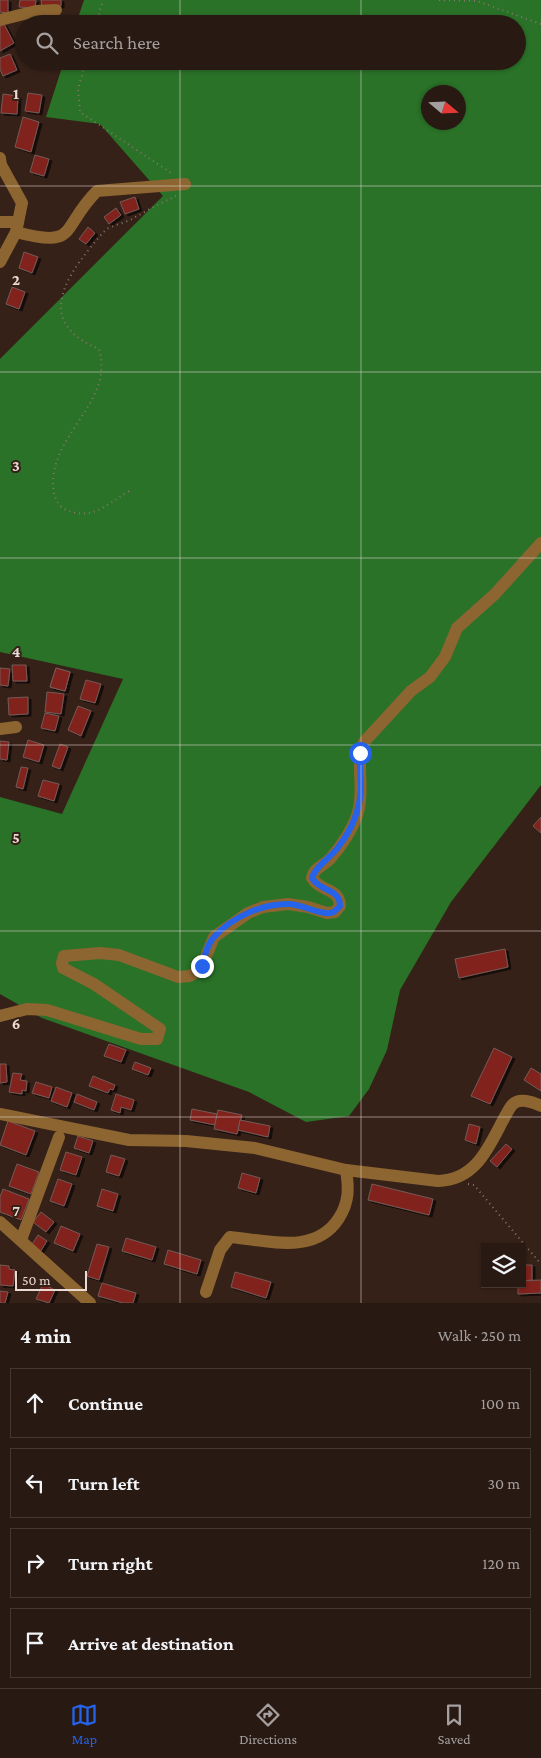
<!DOCTYPE html>
<meta charset="utf-8">
<style>
:root{--surface:#281912;--page:#30221b;--text:#f1f3f6;--muted:#a5a09f;--line:#443832;--accent:#2563eb}
body{margin:0;font-family:"Crimson Pro",serif;background:var(--page);color:var(--text)}
.controls{position:absolute;right:15px;bottom:15px;display:grid;overflow:hidden;border-radius:0px;box-shadow:0 1px 4px #0004}
.controls button{width:45px;height:45px;display:grid;place-items:center;padding:0;border:0;border-bottom:1px solid var(--line);background:var(--surface);color:var(--text);font:25px sans-serif}
.compass{position:absolute;left:421px;top:85px;width:45px;height:45px;border-radius:50%;background:var(--surface);box-shadow:0 1px 4px #0004;rotate:109deg}
.scale{position:absolute;left:15px;bottom:12px;width:72px;box-sizing:border-box;padding-left:5px;border:2px solid #e9dad4;border-top:0;font-size:14px;line-height:18px;white-space:nowrap;color:#e9dad4;-webkit-text-stroke:4px #362118;paint-order:stroke}
.stop{position:absolute;width:15px;height:15px;margin:-11px;border:4px solid #2563eb;border-radius:50%;background:#fff}
.stop.end{background:#2563eb;border-color:#fff;box-shadow:0 1px 5px #0008}
.list{margin:0;padding:0;list-style:none}
h2{display:flex;justify-content:space-between;align-items:center;height:65px;margin:0;padding:0 20px;font-size:21px}
h2 small{font-size:16px;font-weight:400;color:var(--muted)}
.list li{display:grid;grid-template-columns:32px 1fr auto;gap:15px;align-items:center;box-sizing:border-box;height:70px;margin:0 10px 10px;padding:0 10px;border:1px solid var(--line);border-radius:0px}
.list b{display:block;font-size:19px;white-space:nowrap}
.list em{font-size:16px;font-style:normal;color:var(--muted)}
.icon{flex:none;width:28px;height:28px;fill:none;stroke:currentColor;stroke-width:2;stroke-linecap:round;stroke-linejoin:round}
.map{position:relative;flex:none;width:541px;height:1303px;overflow:hidden}
.search{position:absolute;background:var(--surface);box-shadow:0 1px 4px #0004;left:15px;right:15px;top:15px;height:55px;display:flex;align-items:center;gap:12px;box-sizing:border-box;padding:0 18px;border-radius:28px;color:var(--muted);font-size:19px}
.sheet{height:385px;background:var(--surface)}
nav{display:flex;justify-content:space-around;align-items:center;box-sizing:border-box;height:70px;border-top:1px solid var(--line);background:var(--surface);font-size:14px;color:var(--muted)}
nav a{display:grid;justify-items:center;gap:2px}
nav .on{color:var(--accent)}
.map>svg:first-child{display:block}
.forest{fill:#2a7228;fill-rule:evenodd}
.building{fill:#81221d;stroke:#745a56;filter:url(#shadow)}
.lines{fill:none;stroke-linecap:round;stroke-linejoin:round}
.path{stroke:#87756d;stroke-width:2;stroke-dasharray:1 4;stroke-linecap:butt}
.minor{stroke:#8c6531;stroke-width:12}
.route{stroke:#2563eb;stroke-width:6}
.grid{fill:none;stroke:#e9dad4;stroke-width:1;stroke-opacity:0.55}
.grid-label{font-size:16px;text-anchor:middle;font-weight:bold;fill:#e9dad4;stroke:#362118;stroke-width:4;stroke-linejoin:round;paint-order:stroke}
</style>
<div class="map">
<svg width="541" height="1303" viewBox="0 0 541 1303">
<defs>
<filter id="shadow"><feDropShadow dx="3" dy="2" stdDeviation="0" flood-color="#0009"/></filter>
</defs>
<rect width="100%" height="100%" fill="#362118"/>
<!-- forest -->
<path class="forest" d="M84,0H541V785L451,902L400,990L387,1050L369,1089L349,1116L306,1122L249,1092L42,1018L0,994V797L62,814L123,679L0,652V359L163,196L100,124L46,117L64,61H517V24H76ZM428,92H458V122H428Z"/>
<!-- building -->
<g class="building">
<polygon points="0,0 8,0 8,13 0,12"/>
<polygon points="20,0 36,0 35,8 19,7"/>
<polygon points="41,0 61,0 61,6 42,7"/>
<polygon points="40,17 44,24 28,24"/>
<polygon points="4,24 14,43 0,51 0,26"/>
<polygon points="10,54 17,70 3,76 0,69 0,58"/>
<polygon points="28,93 42,95 39,113 25,111"/>
<polygon points="3,94 18,96 17,114 1,113"/>
<polygon points="23,117 39,122 31,152 15,147"/>
<polygon points="35,155 49,159 44,176 30,172"/>
<polygon points="135,197 139,209 125,214 120,202"/>
<polygon points="116,208 121,215 109,224 104,217"/>
<polygon points="88,227 95,233 86,244 79,239"/>
<polygon points="24,252 38,257 32,273 19,268"/>
<polygon points="12,287 25,292 19,309 6,304"/>
<polygon points="12,665 26,665 27,681 13,681"/>
<polygon points="0,668 10,669 8,686 0,685"/>
<polygon points="56,668 70,672 65,691 50,687"/>
<polygon points="56,668 70,672 65,691 50,687"/>
<polygon points="86,680 101,684 95,703 80,699"/>
<polygon points="47,692 64,694 61,714 45,712"/>
<polygon points="28,697 28,714 9,715 8,698"/>
<polygon points="78,706 91,711 81,736 68,730"/>
<polygon points="45,713 59,716 55,731 41,728"/>
<polygon points="28,740 44,745 39,762 23,757"/>
<polygon points="0,741 9,742 7,760 0,759"/>
<polygon points="60,744 68,747 60,769 52,766"/>
<polygon points="21,767 28,768 23,789 16,787"/>
<polygon points="43,780 59,784 54,801 38,796"/>
<polygon points="541,817 541,833 533,826"/>
<polygon points="505,949 508,967 459,978 455,959"/>
<polygon points="109,1044 126,1050 121,1062 104,1056"/>
<polygon points="494,1048 512,1057 490,1104 471,1096"/>
<polygon points="135,1062 151,1068 148,1075 132,1069"/>
<polygon points="0,1064 6,1064 7,1082 0,1083"/>
<polygon points="531,1068 541,1074 541,1091 524,1080"/>
<polygon points="13,1073 22,1074 20,1080 27,1081 26,1091 22,1090 22,1094 9,1092"/>
<polygon points="93,1076 115,1085 113,1090 110,1089 108,1093 89,1086"/>
<polygon points="36,1082 52,1087 49,1098 32,1093"/>
<polygon points="56,1087 72,1093 67,1107 51,1101"/>
<polygon points="77,1094 97,1102 94,1110 74,1102"/>
<polygon points="116,1094 134,1100 131,1110 121,1107 120,1113 111,1110"/>
<polygon points="192,1109 217,1114 215,1125 190,1120"/>
<polygon points="218,1110 242,1115 237,1134 214,1129"/>
<polygon points="240,1120 270,1126 268,1137 238,1130"/>
<polygon points="8,1121 35,1131 26,1155 0,1145"/>
<polygon points="469,1124 480,1127 476,1144 465,1140"/>
<polygon points="78,1136 93,1141 89,1153 74,1148"/>
<polygon points="506,1144 512,1149 497,1167 490,1161"/>
<polygon points="66,1152 82,1157 76,1175 60,1170"/>
<polygon points="111,1155 125,1159 119,1176 106,1172"/>
<polygon points="17,1164 39,1172 31,1194 9,1186"/>
<polygon points="242,1173 260,1178 256,1193 238,1188"/>
<polygon points="58,1179 72,1184 64,1206 50,1201"/>
<polygon points="372,1184 433,1199 429,1215 368,1200"/>
<polygon points="3,1189 29,1199 21,1220 0,1212 0,1197"/>
<polygon points="102,1189 118,1194 113,1211 97,1206"/>
<polygon points="41,1212 54,1222 46,1232 33,1222"/>
<polygon points="61,1226 80,1234 73,1251 54,1243"/>
<polygon points="38,1235 47,1241 40,1252 31,1246"/>
<polygon points="126,1238 156,1247 152,1260 122,1251"/>
<polygon points="97,1244 109,1247 99,1280 87,1276"/>
<polygon points="168,1250 201,1260 197,1274 164,1264"/>
<polygon points="0,1265 9,1266 9,1269 15,1270 13,1286 0,1285"/>
<polygon points="522,1265 532,1265 532,1280 522,1281"/>
<polygon points="235,1272 271,1282 266,1298 231,1287"/>
<polygon points="541,1280 541,1293 518,1294 518,1284 522,1284 522,1281"/>
<polygon points="102,1283 136,1293 133,1303 123,1303 98,1296"/>
<polygon points="43,1284 55,1290 49,1303 36,1299"/>
<polygon points="0,1291 8,1292 5,1303 0,1303"/>
</g>
<g class="lines">
<!-- path -->
<g class="path">
<polyline points="439,0 477,1 541,24"/>
<polyline points="96,24 103,0"/>
<polyline points="86,61 78,89 80,112 171,173"/>
<path d="M129,491C107,504 92,522 64,509C59,506 55,499 54,493C46,449 91,417 100,379C102,368 102,359 99,349C51,329 53,299 80,261C88,251 97,238 107,229C113,225 125,223 132,219C146,211 161,203 176,196"/>
<polyline points="468,1184 474,1185 541,1264"/>
</g>
<!-- minor -->
<g class="minor">
<polyline points="0,20 36,11 56,10"/>
<polyline points="0,158 1,165 22,203 16,232 0,262"/>
<polyline points="0,222 18,222"/>
<path d="M16,232C79,249 60,228 97,191L185,184"/>
<polyline points="0,729 16,727"/>
<path d="M0,1016L27,1009L47,1010L141,1039H157L160,1029L94,984L63,968L62,963L64,956L100,953L119,955L178,977L190,976L198,971L202,966L214,937L248,913L263,907L288,904L308,907L327,913L335,912L340,906C340,888 320,892 312,878C314,868 323,866 330,859C341,847 354,827 358,812C365,789 355,765 364,742L411,691L430,677L445,657L457,628L495,594L541,543"/>
<path d="M0,1114L129,1140L186,1141L255,1148L346,1170L438,1181C474,1180 487,1151 502,1122C505,1117 508,1110 512,1105C519,1097 533,1102 541,1106"/>
<polyline points="0,1222 90,1303"/>
<polyline points="21,1240 59,1137"/>
<path d="M206,1292L220,1250L230,1237C267,1240 315,1256 339,1218C349,1202 349,1189 346,1170"/>
</g>
</g>
<g class="lines">
<!-- route -->
<path class="route" d="M202,966C205,956 207,944 214,937C232,917 263,903 290,904C303,905 316,913 327,913C333,914 336,910 340,906C340,888 320,892 312,878C315,866 332,857 339,846C352,829 360,810 361,788C361,776 359,765 360,753"/>
</g>
<!-- grid -->
<path class="grid" d="M180,0V24M361,0V24M180,61V1303M361,61V1303M0,186H541M0,372H541M0,558H541M0,745H541M0,931H541M0,1117H541"/>
<g class="grid-label">
<text x="16" y="99">1</text>
<text x="16" y="285">2</text>
<text x="16" y="471">3</text>
<text x="16" y="657">4</text>
<text x="16" y="843">5</text>
<text x="16" y="1029">6</text>
<text x="16" y="1216">7</text>
</g>
</svg>
<div class="controls">
<button><svg class="icon" aria-label="layers" viewBox="0 0 24 24"><path d="M12 4l9 5-9 5-9-5zM3 14l9 5 9-5"/></svg></button>
</div>
<svg class="compass" viewBox="-18 -18 36 36"><path d="M0-13l5 13h-10z" fill="#e53935"/><path d="M0 13l5-13h-10z" fill="#a5a09f"/></svg>
<div class="scale">50 m</div>
<div class="stop" style="left:360px;top:753px"></div>
<div class="stop end" style="left:202px;top:966px"></div>
<div class="search"><svg class="icon" aria-label="search" viewBox="0 0 24 24"><circle cx="10" cy="10" r="6"/><path d="M15 15l6 6"/></svg>Search here</div>
</div>
<section class="sheet">
<h2>4 min<small>Walk · 250 m</small></h2>
<ul class="list">
<li><svg class="icon" aria-label="ahead" viewBox="0 0 24 24"><path d="M12 20V5M6 11l6-6 6 6"/></svg><div><b>Continue</b></div><em>100 m</em></li>
<li><svg class="icon" aria-label="left" viewBox="0 0 24 24"><path d="M17 20v-9H6M10 6l-5 5 5 5"/></svg><div><b>Turn left</b></div><em>30 m</em></li>
<li><svg class="icon" aria-label="right" viewBox="0 0 24 24"><path d="M7 20v-9h11M14 6l5 5-5 5"/></svg><div><b>Turn right</b></div><em>120 m</em></li>
<li><svg class="icon" aria-label="arrive" viewBox="0 0 24 24"><path d="M6 21V4h12l-3 4 3 4H6"/></svg><div><b>Arrive at destination</b></div></li>
</ul>
</section>
<nav>
<a class="on"><svg class="icon" aria-label="map" viewBox="0 0 24 24"><path d="M3 6l6-2 6 2 6-2v14l-6 2-6-2-6 2zM9 4v14M15 6v14"/></svg>Map</a>
<a><svg class="icon" aria-label="directions" viewBox="0 0 24 24"><path d="M12 3l9 9-9 9-9-9zM9 14v-3h6M13 9l2 2-2 2"/></svg>Directions</a>
<a><svg class="icon" aria-label="saved" viewBox="0 0 24 24"><path d="M7 4h10v16l-5-4-5 4z"/></svg>Saved</a>
</nav>
